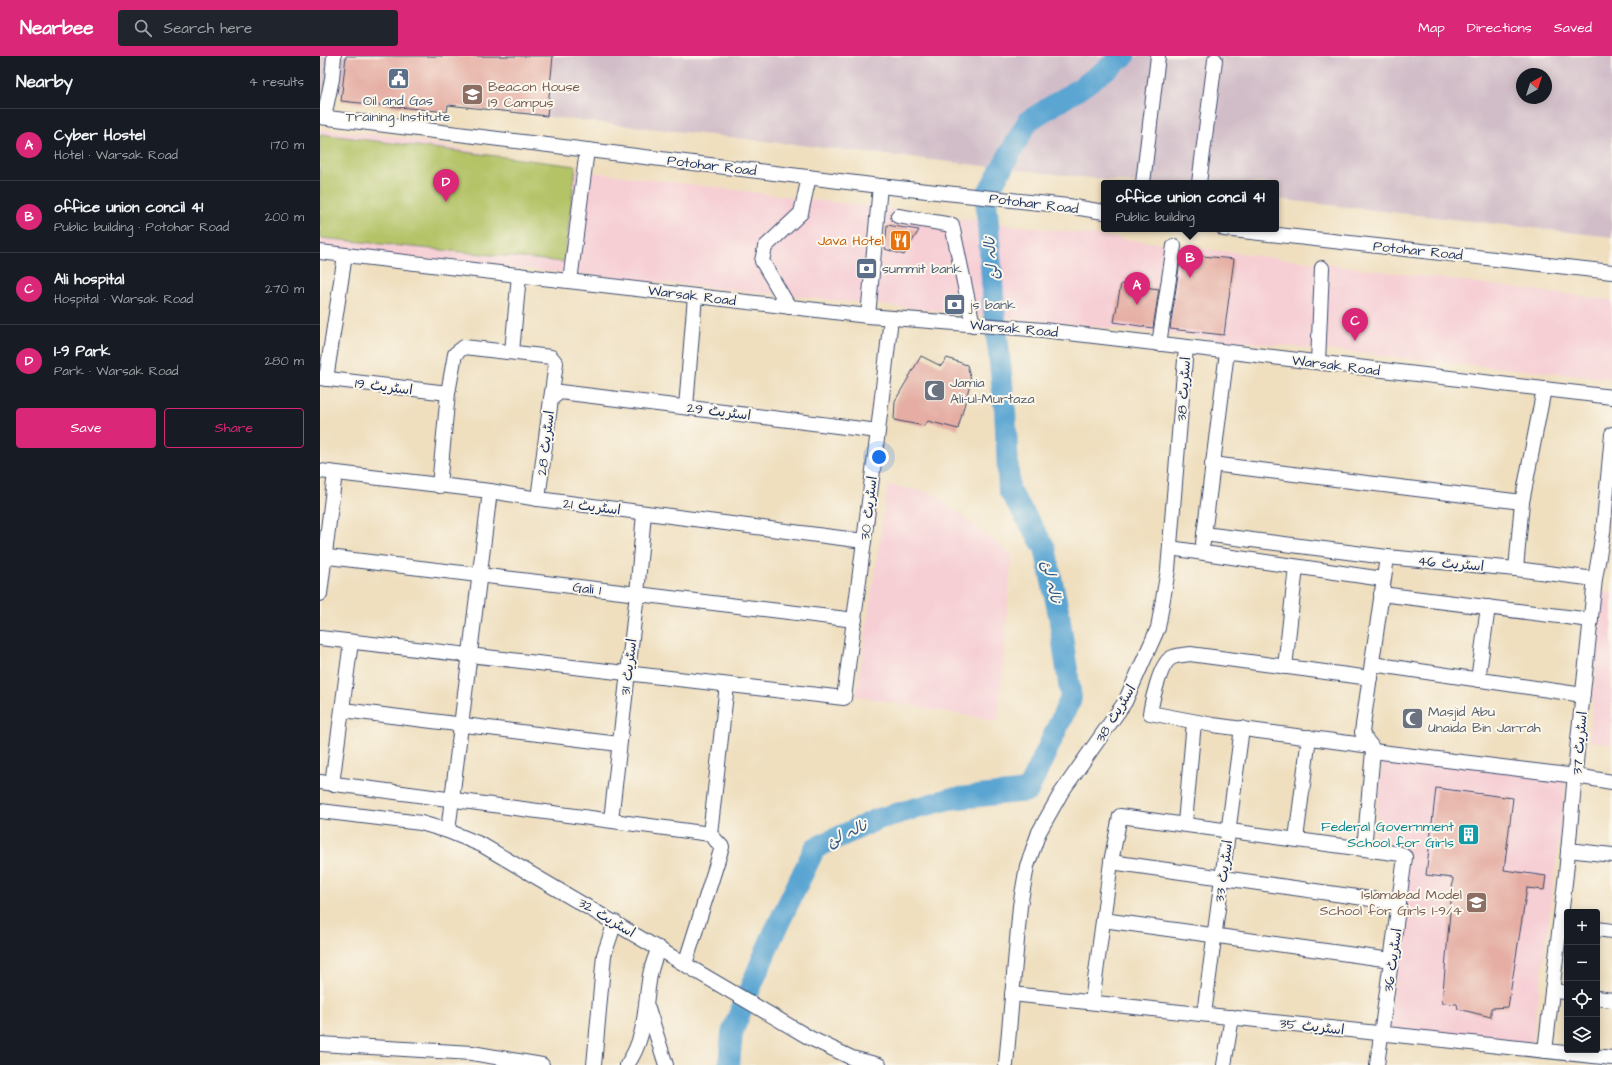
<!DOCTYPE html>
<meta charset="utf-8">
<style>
:root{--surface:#171b24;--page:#20242c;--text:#f1f3f6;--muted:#9ea1a6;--line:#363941;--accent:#db2777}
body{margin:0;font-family:"Architects Daughter","Playpen Sans Arabic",sans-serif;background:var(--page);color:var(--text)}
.controls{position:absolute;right:12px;bottom:12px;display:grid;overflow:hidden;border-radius:4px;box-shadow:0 2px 10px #0003}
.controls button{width:36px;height:36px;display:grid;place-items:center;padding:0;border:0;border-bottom:1px solid var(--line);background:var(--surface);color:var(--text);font:20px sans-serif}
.compass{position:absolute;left:1196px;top:12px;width:36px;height:36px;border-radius:50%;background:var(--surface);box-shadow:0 2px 10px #0003;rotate:39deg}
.you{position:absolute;left:559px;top:401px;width:14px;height:14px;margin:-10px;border:3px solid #fff;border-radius:50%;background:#1a73e8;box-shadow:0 0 0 6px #1a73e833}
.badge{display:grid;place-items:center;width:26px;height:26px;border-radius:50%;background:var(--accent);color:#fff;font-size:13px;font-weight:700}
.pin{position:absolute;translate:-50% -33px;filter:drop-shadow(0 1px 2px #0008)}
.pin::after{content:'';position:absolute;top:21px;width:14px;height:12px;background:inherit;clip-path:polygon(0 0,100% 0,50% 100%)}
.popup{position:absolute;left:781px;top:124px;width:178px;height:52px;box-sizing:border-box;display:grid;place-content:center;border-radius:4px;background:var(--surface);filter:drop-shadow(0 1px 3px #0005);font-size:13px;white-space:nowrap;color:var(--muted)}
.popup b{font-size:15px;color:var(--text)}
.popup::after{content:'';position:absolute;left:50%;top:100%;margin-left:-8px;border:8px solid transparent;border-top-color:var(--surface)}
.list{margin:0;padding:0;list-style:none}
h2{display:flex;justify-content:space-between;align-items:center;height:52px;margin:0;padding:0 16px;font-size:17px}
h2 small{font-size:13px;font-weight:400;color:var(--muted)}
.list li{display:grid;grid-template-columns:26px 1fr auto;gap:12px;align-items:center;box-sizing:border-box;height:72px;padding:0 16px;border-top:1px solid var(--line)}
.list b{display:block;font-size:15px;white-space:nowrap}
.list p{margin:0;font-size:13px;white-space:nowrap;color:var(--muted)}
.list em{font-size:13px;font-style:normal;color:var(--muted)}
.actions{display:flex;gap:8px;padding:12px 16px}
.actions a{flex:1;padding:9px 0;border:1px solid var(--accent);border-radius:4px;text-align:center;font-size:14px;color:var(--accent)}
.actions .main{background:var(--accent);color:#fff}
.icon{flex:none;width:22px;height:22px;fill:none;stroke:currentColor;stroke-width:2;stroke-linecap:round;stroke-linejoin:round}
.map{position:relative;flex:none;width:1292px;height:1009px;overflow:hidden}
header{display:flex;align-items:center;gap:24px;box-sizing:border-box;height:56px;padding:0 20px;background:var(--accent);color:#fff}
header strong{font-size:19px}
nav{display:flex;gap:22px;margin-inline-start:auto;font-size:14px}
.search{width:280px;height:36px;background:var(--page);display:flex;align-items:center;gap:10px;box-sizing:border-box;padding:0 14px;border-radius:4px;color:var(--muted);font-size:15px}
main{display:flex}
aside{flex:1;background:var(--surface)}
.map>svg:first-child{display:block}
.built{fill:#f6cfd5}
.industrial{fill:#d1bdc8;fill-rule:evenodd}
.green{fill:#b3c366;stroke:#677962}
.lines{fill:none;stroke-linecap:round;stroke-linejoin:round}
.river{stroke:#5aa5d2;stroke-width:22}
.building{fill:#e5ada3}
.minor-casing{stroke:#3b496d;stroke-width:16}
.minor{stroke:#fff;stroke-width:14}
.labels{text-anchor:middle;stroke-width:4;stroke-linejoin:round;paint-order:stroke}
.education-label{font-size:14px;fill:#785e54;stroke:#fbf7ec;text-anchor:start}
.service-label{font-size:14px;fill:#4e5e75;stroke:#fbf7ec;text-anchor:start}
.street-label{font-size:14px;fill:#1b2f5e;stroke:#fbf7ec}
.food-label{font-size:14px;fill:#c56008;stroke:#fbf7ec;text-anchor:end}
.worship-label{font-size:14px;fill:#5b616d;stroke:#fbf7ec;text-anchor:start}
.culture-label{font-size:14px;fill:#0d838f;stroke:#fbf7ec;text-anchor:end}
.water-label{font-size:15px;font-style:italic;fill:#315887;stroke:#fbf7ec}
</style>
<header>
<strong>Nearbee</strong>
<div class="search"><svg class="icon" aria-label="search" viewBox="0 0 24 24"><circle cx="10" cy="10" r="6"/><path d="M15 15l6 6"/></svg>Search here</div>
<nav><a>Map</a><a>Directions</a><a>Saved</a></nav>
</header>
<main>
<aside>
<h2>Nearby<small>4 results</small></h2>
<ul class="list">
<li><span class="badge">A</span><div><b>Cyber Hostel</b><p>Hotel · Warsak Road</p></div><em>170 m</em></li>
<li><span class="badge">B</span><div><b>office union concil 41</b><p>Public building · Potohar Road</p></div><em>200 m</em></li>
<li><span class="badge">C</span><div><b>Ali hospital</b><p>Hospital · Warsak Road</p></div><em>270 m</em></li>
<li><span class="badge">D</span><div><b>I-9 Park</b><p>Park · Warsak Road</p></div><em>280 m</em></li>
</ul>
<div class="actions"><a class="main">Save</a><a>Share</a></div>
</aside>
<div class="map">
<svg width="1292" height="1009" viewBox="0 0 1292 1009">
<rect width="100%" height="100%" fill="#fbf7ec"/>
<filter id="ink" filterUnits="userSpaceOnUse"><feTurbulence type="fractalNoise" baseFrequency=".025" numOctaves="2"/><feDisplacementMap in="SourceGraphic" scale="8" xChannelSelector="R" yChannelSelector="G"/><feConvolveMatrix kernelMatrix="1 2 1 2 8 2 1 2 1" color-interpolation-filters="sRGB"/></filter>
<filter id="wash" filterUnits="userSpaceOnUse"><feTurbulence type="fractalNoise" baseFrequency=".012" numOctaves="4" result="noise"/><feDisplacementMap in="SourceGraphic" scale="16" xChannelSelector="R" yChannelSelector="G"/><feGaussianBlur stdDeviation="0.9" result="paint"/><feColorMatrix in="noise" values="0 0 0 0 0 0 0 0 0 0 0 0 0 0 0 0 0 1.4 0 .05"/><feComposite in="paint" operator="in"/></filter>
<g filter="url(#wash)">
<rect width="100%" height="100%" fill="#efdfbf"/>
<!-- built -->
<g class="built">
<polygon points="0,73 71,80 263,115 1292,244 1292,323 0,192"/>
<polygon points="568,429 612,437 692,499 678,665 536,640"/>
<polygon points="1282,536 1292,537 1292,688 1269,685"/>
<polygon points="1064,695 1247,719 1225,894 1212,988 1069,973 1089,798 1053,790"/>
</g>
<!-- industrial -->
<path class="industrial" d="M0,0H1292V181L956,143V127H816L0,35ZM1202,18H1226V42H1202Z"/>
<!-- green -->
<polygon class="green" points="0,78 256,110 244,206 0,182"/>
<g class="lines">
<!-- river -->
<g class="river">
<polyline points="429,935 452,881 495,792 558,763 629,743 708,735 751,642 739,559 725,492 689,434 685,354 674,253 666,140 708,65 762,31 804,0"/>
<polyline points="409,1009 412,977 421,954"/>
</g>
</g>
<g id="blocks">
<!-- building -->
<g class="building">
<polygon points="26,0 233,0 227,60 128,49 127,56 21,45"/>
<polygon points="567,169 599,174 584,199 565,193"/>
<polygon points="861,198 914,203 904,279 850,273"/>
<polygon points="801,228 839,233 833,272 794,266"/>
<polygon points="601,300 621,310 627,302 647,309 651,324 638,373 608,365 604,370 574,364 575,345"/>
<polygon points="1116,732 1193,742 1184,814 1226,820 1224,834 1207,832 1188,951 1171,952 1171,961 1138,953 1137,948 1122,947 1133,822 1106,819"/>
</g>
</g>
</g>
<g filter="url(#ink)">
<use href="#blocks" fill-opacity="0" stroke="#3b496d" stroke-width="1"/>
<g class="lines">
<defs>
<g id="minor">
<polyline points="0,61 560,130 748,150 784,156"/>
<polyline points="4,61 12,23 14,0"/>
<polyline points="823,127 838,0"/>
<polyline points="879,127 895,4"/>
<polyline points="578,160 632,169 653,269"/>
<polyline points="904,173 1292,216"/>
<polyline points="0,196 548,260 723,274 1292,341"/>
<polyline points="250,225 267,94"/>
<polyline points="469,251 442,205 445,191 481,157 489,121"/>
<polyline points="548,260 560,130"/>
<polyline points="839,288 854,190"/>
<polyline points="192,296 199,219"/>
<polyline points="998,306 1002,212"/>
<polyline points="0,322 128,337"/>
<polyline points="6,323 25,199"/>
<polyline points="366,351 375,240"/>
<polyline points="892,408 1202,446"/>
<polyline points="0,415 170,435 218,443 544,485"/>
<polyline points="119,430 128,337 135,298 144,291 231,301 236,307 231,343"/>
<polyline points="218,443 231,343 240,336 558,375"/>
<polyline points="884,478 1067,501 1196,513 1275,523"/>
<polyline points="883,487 907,296"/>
<polyline points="850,492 1063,523"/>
<polyline points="0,500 535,564"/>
<polyline points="1196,513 1202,446 1224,333"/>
<polyline points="0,538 15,417"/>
<polyline points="1061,538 1271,564"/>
<polyline points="0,582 524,642 558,375 571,262"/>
<polyline points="1052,608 1263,639"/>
<polyline points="965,611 976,511"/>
<path d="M1050,622L870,598C865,599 856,599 851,602C840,608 832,645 830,657L893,669L1051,690"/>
<polyline points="1158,624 1168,551"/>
<polyline points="23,654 299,688"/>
<polyline points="1053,695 1256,720 1292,726"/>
<polyline points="0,726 390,778 407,629"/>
<polyline points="12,728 31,586"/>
<polyline points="0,755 101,767 128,775 162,789 490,982 532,1002 559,1009"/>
<polyline points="291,764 317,538 324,457"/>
<polyline points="865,767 874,666"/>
<polyline points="128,775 170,435"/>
<polyline points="976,783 989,681"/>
<path d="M1044,793L1053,695C1051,687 1044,684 1042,676L1067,501"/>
<polyline points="1248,794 1292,799"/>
<polyline points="791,806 1079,847"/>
<polyline points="783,864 1071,904"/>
<polyline points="1277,873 1292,875"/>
<polyline points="365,908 402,791 390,778"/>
<polyline points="1232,934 1247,937"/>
<polyline points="692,938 1292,1002"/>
<polyline points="1277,942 1292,944"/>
<polyline points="772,946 791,806 800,760 1081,798 1085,801 1057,1009"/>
<polyline points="328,952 346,1009"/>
<polyline points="884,958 922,672"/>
<polyline points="0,988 152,997 222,1009"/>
<polyline points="1225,995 1246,818 1258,684 1275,523 1283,477 1292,378"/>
<polyline points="274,1009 284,899 295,866"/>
<path d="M307,1009C327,980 324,952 330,919C332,909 335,901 339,892"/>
<polyline points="686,1009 700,850 707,810 719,776 741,737 805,646 838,572 848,514 866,291"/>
<polyline points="904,1009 912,961"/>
</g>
</defs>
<!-- minor casing -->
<use href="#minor" class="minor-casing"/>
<!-- minor -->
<use href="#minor" class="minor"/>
</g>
</g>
<!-- icons -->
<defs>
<symbol id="civic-square" viewBox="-11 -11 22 22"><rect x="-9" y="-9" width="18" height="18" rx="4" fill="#5c6f8a" stroke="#fbf7ec"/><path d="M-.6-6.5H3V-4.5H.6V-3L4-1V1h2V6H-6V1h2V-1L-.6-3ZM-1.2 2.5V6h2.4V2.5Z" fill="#fff"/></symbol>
<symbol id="school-square" viewBox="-11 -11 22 22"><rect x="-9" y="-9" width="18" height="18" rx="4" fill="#8d6e63" stroke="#fbf7ec"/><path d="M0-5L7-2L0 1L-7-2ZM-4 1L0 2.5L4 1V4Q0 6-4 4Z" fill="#fff"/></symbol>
<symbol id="restaurant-square" viewBox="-11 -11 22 22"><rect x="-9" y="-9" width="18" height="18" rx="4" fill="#e8710a" stroke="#fbf7ec"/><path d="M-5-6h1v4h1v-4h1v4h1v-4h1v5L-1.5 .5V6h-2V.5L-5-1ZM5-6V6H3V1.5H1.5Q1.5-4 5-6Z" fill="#fff"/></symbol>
<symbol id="bank-square" viewBox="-11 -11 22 22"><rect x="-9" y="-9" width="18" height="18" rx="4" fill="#5c6f8a" stroke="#fbf7ec"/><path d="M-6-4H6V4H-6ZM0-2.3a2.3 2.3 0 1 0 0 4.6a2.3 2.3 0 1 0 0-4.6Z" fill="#fff"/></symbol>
<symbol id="mosque-square" viewBox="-11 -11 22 22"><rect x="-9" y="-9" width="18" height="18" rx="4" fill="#6b7280" stroke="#fbf7ec"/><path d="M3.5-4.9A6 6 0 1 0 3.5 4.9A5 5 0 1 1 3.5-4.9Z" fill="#fff"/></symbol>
<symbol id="building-square" viewBox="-11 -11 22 22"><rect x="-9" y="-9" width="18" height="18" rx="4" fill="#0f9aa8" stroke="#fbf7ec"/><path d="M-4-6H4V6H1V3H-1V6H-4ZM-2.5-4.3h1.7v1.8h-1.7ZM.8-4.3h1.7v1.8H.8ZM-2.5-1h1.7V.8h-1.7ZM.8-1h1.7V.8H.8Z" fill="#fff"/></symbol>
</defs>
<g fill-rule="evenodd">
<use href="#civic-square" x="66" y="10" width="25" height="25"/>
<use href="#school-square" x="140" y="26" width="25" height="25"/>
<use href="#restaurant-square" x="568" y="172" width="25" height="25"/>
<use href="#bank-square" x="534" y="200" width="25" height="25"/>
<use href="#bank-square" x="622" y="236" width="25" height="25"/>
<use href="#mosque-square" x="602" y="322" width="25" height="25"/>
<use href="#mosque-square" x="1080" y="650" width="25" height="25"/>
<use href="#building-square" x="1136" y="766" width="25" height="25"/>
<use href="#school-square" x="1144" y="834" width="25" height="25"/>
</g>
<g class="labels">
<!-- education labels -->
<g class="education-label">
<text x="168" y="35">Beacon House<tspan x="168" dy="16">I9 Campus</tspan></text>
<text x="1142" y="843" text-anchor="end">Islamabad Model<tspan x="1142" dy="16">School for Girls I-9/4</tspan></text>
</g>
<!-- service labels -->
<g class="service-label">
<text x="78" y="49" text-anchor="middle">Oil and Gas<tspan x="78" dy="16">Training Institute</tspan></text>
<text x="562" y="217">summit bank</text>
<text x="650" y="253">js bank</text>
</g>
<!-- street labels -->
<g class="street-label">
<text transform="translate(392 109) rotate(7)" y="5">Potohar Road</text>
<text transform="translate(714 147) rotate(7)" y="5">Potohar Road</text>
<text transform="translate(1098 194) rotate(6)" y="5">Potohar Road</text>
<text transform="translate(372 239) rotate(7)" y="5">Warsak Road</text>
<text transform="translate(694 272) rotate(5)" y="5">Warsak Road</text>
<text transform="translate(1016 309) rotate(7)" y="5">Warsak Road</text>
<text transform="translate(64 330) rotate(7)" y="5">اسٹریٹ 19</text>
<text transform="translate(863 333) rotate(-86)" y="5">اسٹریٹ 38</text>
<text transform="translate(399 355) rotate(7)" y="5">اسٹریٹ 29</text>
<text transform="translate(225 387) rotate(-83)" y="5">اسٹریٹ 28</text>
<text transform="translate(272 450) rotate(7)" y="5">اسٹریٹ 21</text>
<text transform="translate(548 452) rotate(-83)" y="5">اسٹریٹ 30</text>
<text transform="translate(1131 507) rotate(5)" y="5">اسٹریٹ 46</text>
<text transform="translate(267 532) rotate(7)" y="5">Gali 1</text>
<text transform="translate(308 611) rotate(-83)" y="5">اسٹریٹ 31</text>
<text transform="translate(795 657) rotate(-59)" y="5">اسٹریٹ 38</text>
<text transform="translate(1259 687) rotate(-85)" y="5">اسٹریٹ 37</text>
<text transform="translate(903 815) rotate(-82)" y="5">اسٹریٹ 33</text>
<text transform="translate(287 861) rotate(31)" y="5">اسٹریٹ 32</text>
<text transform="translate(1072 904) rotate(-82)" y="5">اسٹریٹ 36</text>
<text transform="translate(992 970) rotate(6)" y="5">اسٹریٹ 35</text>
</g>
<!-- food labels -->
<g class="food-label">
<text x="564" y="189">Java Hotel</text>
</g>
<!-- worship labels -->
<g class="worship-label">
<text x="630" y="331">Jamia<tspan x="630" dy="16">Ali-ul-Murtaza</tspan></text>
<text x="1108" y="660">Masjid Abu<tspan x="1108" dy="16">Unaida Bin Jarrah</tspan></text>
</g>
<!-- culture labels -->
<g class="culture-label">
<text x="1134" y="775">Federal Government<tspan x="1134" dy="16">School for Girls</tspan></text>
</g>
<!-- water labels -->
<g class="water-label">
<text transform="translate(671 202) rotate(-95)" y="5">نالہ لئ</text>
<text transform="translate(732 526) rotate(78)" y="5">نالہ لئ</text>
<text transform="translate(527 777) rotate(-25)" y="5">نالہ لئ</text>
</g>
</g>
</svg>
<div class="controls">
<button>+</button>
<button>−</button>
<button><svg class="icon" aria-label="locate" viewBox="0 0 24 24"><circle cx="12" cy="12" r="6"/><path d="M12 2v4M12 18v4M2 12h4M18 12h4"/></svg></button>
<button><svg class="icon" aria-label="layers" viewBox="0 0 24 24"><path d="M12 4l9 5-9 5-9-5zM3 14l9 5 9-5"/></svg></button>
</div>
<svg class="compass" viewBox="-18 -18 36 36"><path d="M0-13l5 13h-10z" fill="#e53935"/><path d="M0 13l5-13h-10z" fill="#9ea1a6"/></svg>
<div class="you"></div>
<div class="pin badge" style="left:817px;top:249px">A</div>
<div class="pin badge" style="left:870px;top:222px">B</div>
<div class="popup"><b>office union concil 41</b>Public building</div>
<div class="pin badge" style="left:1035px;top:285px">C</div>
<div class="pin badge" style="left:126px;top:146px">D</div>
</div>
</main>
